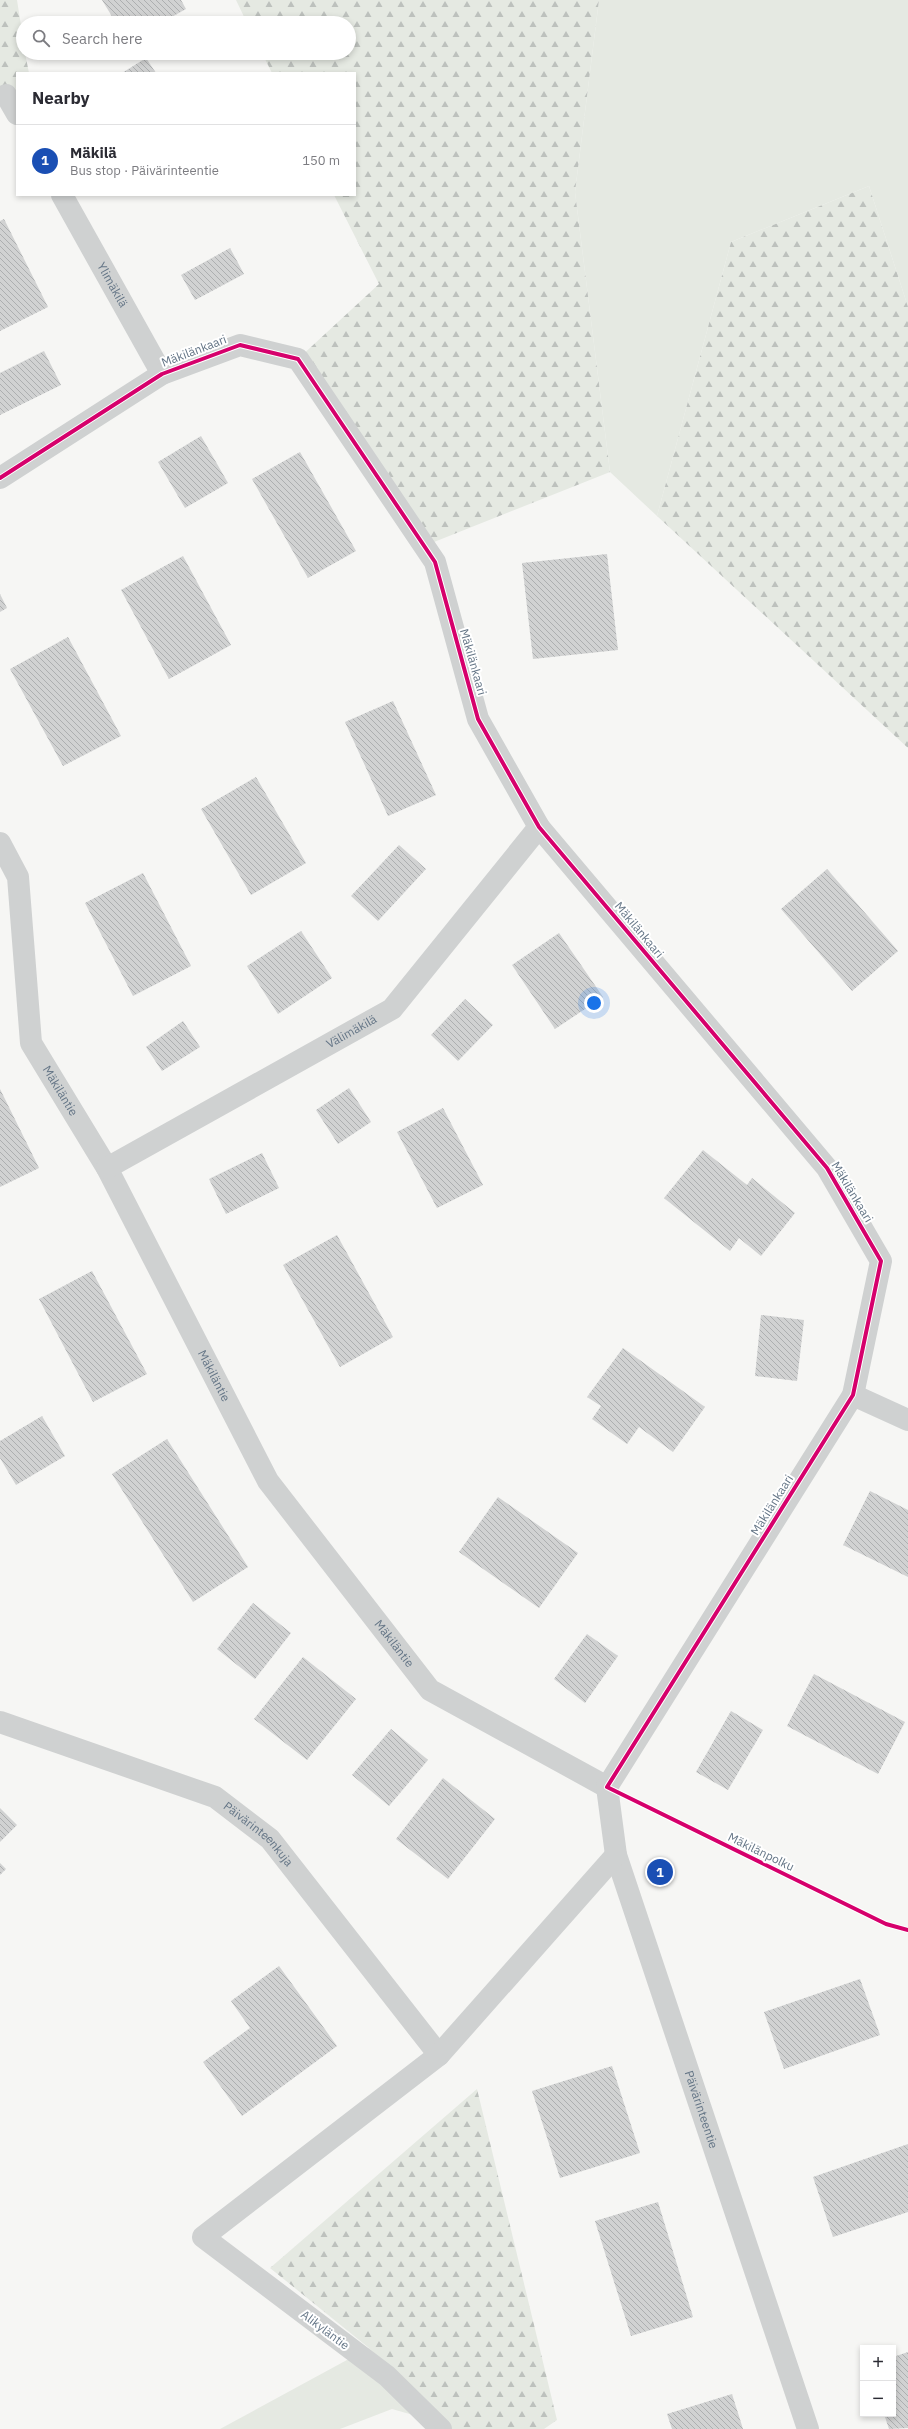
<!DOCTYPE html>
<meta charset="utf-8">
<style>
:root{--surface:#fff;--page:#f2f2f3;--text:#2b2b33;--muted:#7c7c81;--line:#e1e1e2;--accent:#0f766e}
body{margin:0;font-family:"IBM Plex Sans",sans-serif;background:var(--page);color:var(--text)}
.controls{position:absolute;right:12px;bottom:12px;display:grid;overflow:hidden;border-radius:0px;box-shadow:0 2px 6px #0003}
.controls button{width:36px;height:36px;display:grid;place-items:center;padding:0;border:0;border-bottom:1px solid var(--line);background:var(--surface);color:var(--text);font:20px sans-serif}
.you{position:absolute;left:594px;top:1003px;width:14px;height:14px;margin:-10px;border:3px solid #fff;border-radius:50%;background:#1a73e8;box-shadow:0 0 0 6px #1a73e833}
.badge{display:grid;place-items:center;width:26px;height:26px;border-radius:50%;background:var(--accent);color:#fff;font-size:13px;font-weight:700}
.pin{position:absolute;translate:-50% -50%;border:2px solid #fff;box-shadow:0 1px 4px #0006}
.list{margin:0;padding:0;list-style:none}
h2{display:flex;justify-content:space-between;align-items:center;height:52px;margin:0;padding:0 16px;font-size:17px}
h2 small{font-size:13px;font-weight:400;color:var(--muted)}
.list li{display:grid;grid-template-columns:26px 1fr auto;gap:12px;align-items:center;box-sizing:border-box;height:72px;padding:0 16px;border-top:1px solid var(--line)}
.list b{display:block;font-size:15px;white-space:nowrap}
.list p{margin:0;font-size:13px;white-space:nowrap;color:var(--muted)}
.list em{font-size:13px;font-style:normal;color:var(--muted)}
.icon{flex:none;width:22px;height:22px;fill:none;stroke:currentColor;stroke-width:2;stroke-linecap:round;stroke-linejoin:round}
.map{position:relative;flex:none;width:908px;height:2429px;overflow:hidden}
.search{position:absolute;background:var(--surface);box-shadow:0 2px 6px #0003;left:16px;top:16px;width:340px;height:44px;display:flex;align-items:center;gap:10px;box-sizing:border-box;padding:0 14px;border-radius:22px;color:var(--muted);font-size:15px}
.panel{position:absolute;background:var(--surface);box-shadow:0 2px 6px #0003;left:16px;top:72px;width:340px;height:124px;border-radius:0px}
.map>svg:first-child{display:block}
.grass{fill:#e5e9e2}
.forest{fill:url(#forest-firs)}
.building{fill:url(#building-back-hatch)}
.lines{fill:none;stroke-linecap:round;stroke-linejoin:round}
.minor{stroke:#cfd1d1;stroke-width:22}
.cycleway-casing{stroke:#fff;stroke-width:6}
.cycleway{stroke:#d6006c;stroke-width:4}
.labels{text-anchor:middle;stroke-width:4;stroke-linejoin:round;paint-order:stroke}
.street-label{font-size:12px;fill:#647586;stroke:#fff}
</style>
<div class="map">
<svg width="908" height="2429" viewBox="0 0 908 2429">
<defs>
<pattern id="forest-firs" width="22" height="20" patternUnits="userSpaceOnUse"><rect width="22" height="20" fill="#e5e9e2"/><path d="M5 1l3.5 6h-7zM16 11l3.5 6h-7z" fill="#bdc1bd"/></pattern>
<pattern id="building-back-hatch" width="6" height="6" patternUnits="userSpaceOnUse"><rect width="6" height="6" fill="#d1d2d2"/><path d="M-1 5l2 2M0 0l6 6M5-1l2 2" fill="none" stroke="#adafb0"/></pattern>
</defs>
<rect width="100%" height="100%" fill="#f6f6f4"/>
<!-- grass -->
<g class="grass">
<polygon points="599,0 908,0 908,307 869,186 731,242 657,516 610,472 575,192"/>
<polygon points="369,2348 434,2421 392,2409 340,2429 220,2429"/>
</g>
<!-- forest -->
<g class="forest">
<polygon points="0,0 17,0 23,38 23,53 25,53 29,73 17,73 17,90 0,97"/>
<polygon points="236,0 599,0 575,192 610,472 424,546 298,359 379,284 334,195 355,195 355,73 272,73 262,53 349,53 349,23 247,23"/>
<polygon points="869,186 908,307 908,748 657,516 731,242"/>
<polygon points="477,2089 557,2420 544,2429 442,2429 369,2348 270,2268"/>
</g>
<!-- building -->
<g class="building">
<polygon points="102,0 181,0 186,9 161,23 116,23"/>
<polygon points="146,58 156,73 122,73"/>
<polygon points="4,219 48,307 0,331 0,221"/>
<polygon points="230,248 244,274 195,300 181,275"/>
<polygon points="44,351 61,385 0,415 0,373"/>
<polygon points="201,436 228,483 185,508 158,462"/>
<polygon points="300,452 356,551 308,578 252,479"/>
<polygon points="607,554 618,650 533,659 522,563"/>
<polygon points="183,556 231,645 169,679 121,590"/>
<polygon points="0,594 7,608 0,612"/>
<polygon points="68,637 121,736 63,766 10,669"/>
<polygon points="393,701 436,795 388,816 345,722"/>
<polygon points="256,777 306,863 251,895 201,809"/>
<polygon points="399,845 426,869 378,921 351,896"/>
<polygon points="827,869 898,951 852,991 781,909"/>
<polygon points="143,873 191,966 133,996 85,903"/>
<polygon points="301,931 332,978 278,1014 247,966"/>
<polygon points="559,933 603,997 555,1029 512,965"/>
<polygon points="465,999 493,1025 458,1061 431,1035"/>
<polygon points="183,1021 200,1047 162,1071 146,1047"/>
<polygon points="349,1088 371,1122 338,1144 316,1110"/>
<polygon points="0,1089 39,1168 0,1187"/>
<polygon points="443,1108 483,1185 437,1208 397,1132"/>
<polygon points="703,1150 747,1185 752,1178 795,1213 761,1256 739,1238 730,1251 664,1198"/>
<polygon points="262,1153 279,1188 226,1214 209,1179"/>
<polygon points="337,1235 393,1337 340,1367 283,1265"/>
<polygon points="92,1271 147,1374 93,1402 39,1299"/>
<polygon points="761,1315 804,1320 797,1381 755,1376"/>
<polygon points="623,1348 705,1407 673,1452 639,1427 627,1444 592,1419 601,1406 587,1397"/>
<polygon points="42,1416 65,1456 16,1485 0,1458 0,1441"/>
<polygon points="167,1439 248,1567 193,1602 112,1474"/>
<polygon points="870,1491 908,1510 908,1577 843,1545"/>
<polygon points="498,1497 578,1553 539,1608 459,1552"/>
<polygon points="253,1603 291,1633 255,1679 217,1649"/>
<polygon points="587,1634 618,1656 585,1703 554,1679"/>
<polygon points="303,1657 356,1699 307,1760 254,1719"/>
<polygon points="814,1674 905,1722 878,1774 787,1726"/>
<polygon points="731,1711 763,1730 728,1790 696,1772"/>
<polygon points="391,1729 428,1760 389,1806 352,1775"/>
<polygon points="443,1778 495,1819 448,1879 396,1839"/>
<polygon points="0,1808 17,1825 0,1842"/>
<polygon points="0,1863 6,1869 0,1875"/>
<polygon points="279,1966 337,2046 242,2116 203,2062 250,2028 231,2001"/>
<polygon points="860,1979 880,2035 784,2069 764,2012"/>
<polygon points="612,2066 640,2153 560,2178 532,2091"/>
<polygon points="908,2144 908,2212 833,2237 813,2177"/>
<polygon points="658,2202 693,2317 631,2336 595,2221"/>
<polygon points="908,2352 908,2428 889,2429 884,2414 893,2414 893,2357"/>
<polygon points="732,2394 743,2429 672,2429 667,2414"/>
</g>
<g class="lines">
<!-- minor -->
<g class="minor">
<polyline points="6,95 17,114"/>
<path id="s1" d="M62,195L162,374"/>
<polyline points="0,478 162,374 240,345 298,359 435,562 478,719 539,827 827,1168 881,1261 853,1395 607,1787"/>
<path id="s2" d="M0,843L18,877L31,1043L107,1168L268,1481L430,1690L607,1787"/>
<path id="s3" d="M107,1168L392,1009L539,827"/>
<polyline points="853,1395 908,1420"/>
<path id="s4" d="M0,1722L215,1797L270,1839L439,2055"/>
<path id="s5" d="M607,1787L616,1855L808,2429"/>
<polyline points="441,2429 387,2376 203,2237 439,2055 616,1855"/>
</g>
<defs>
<polyline id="cycleway" points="0,478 162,374 240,345 298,359 435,562 478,719 539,827 827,1168 881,1261 853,1395 607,1787 886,1924 908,1930"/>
</defs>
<!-- cycleway casing -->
<use href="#cycleway" class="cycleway-casing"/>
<!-- cycleway -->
<use href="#cycleway" class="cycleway"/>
</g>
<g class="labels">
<!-- street labels -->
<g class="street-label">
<text dy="4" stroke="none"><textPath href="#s1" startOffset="103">Ylimäkilä</textPath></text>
<text transform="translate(194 351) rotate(-21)" y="4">Mäkilänkaari</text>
<text transform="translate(473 662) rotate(74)" y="4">Mäkilänkaari</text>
<text transform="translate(639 930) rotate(50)" y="4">Mäkilänkaari</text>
<text dy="4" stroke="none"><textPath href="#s3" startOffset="280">Välimäkilä</textPath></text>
<text dy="4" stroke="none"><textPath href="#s2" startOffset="261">Mäkiläntie</textPath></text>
<text transform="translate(852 1192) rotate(59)" y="4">Mäkilänkaari</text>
<text dy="4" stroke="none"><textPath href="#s2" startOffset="585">Mäkiläntie</textPath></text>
<text transform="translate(772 1505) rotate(-58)" y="4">Mäkilänkaari</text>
<text dy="4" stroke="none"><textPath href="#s2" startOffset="909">Mäkiläntie</textPath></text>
<text dy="4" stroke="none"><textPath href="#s4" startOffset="285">Päivärinteenkuja</textPath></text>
<text transform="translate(761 1852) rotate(26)" y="4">Mäkilänpolku</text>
<text dy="4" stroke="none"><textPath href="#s5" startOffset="337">Päivärinteentie</textPath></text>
<text transform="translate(325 2330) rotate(37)" y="4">Alikyläntie</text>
</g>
</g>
</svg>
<div class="controls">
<button>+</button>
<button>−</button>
</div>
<div class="you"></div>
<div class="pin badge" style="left:660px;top:1872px;background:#1a4fb4">1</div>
<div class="search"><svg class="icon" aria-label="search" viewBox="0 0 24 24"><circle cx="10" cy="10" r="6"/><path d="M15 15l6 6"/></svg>Search here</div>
<section class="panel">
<h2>Nearby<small></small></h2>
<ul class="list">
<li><span class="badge" style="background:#1a4fb4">1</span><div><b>Mäkilä</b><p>Bus stop · Päivärinteentie</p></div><em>150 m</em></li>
</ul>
</section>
</div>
